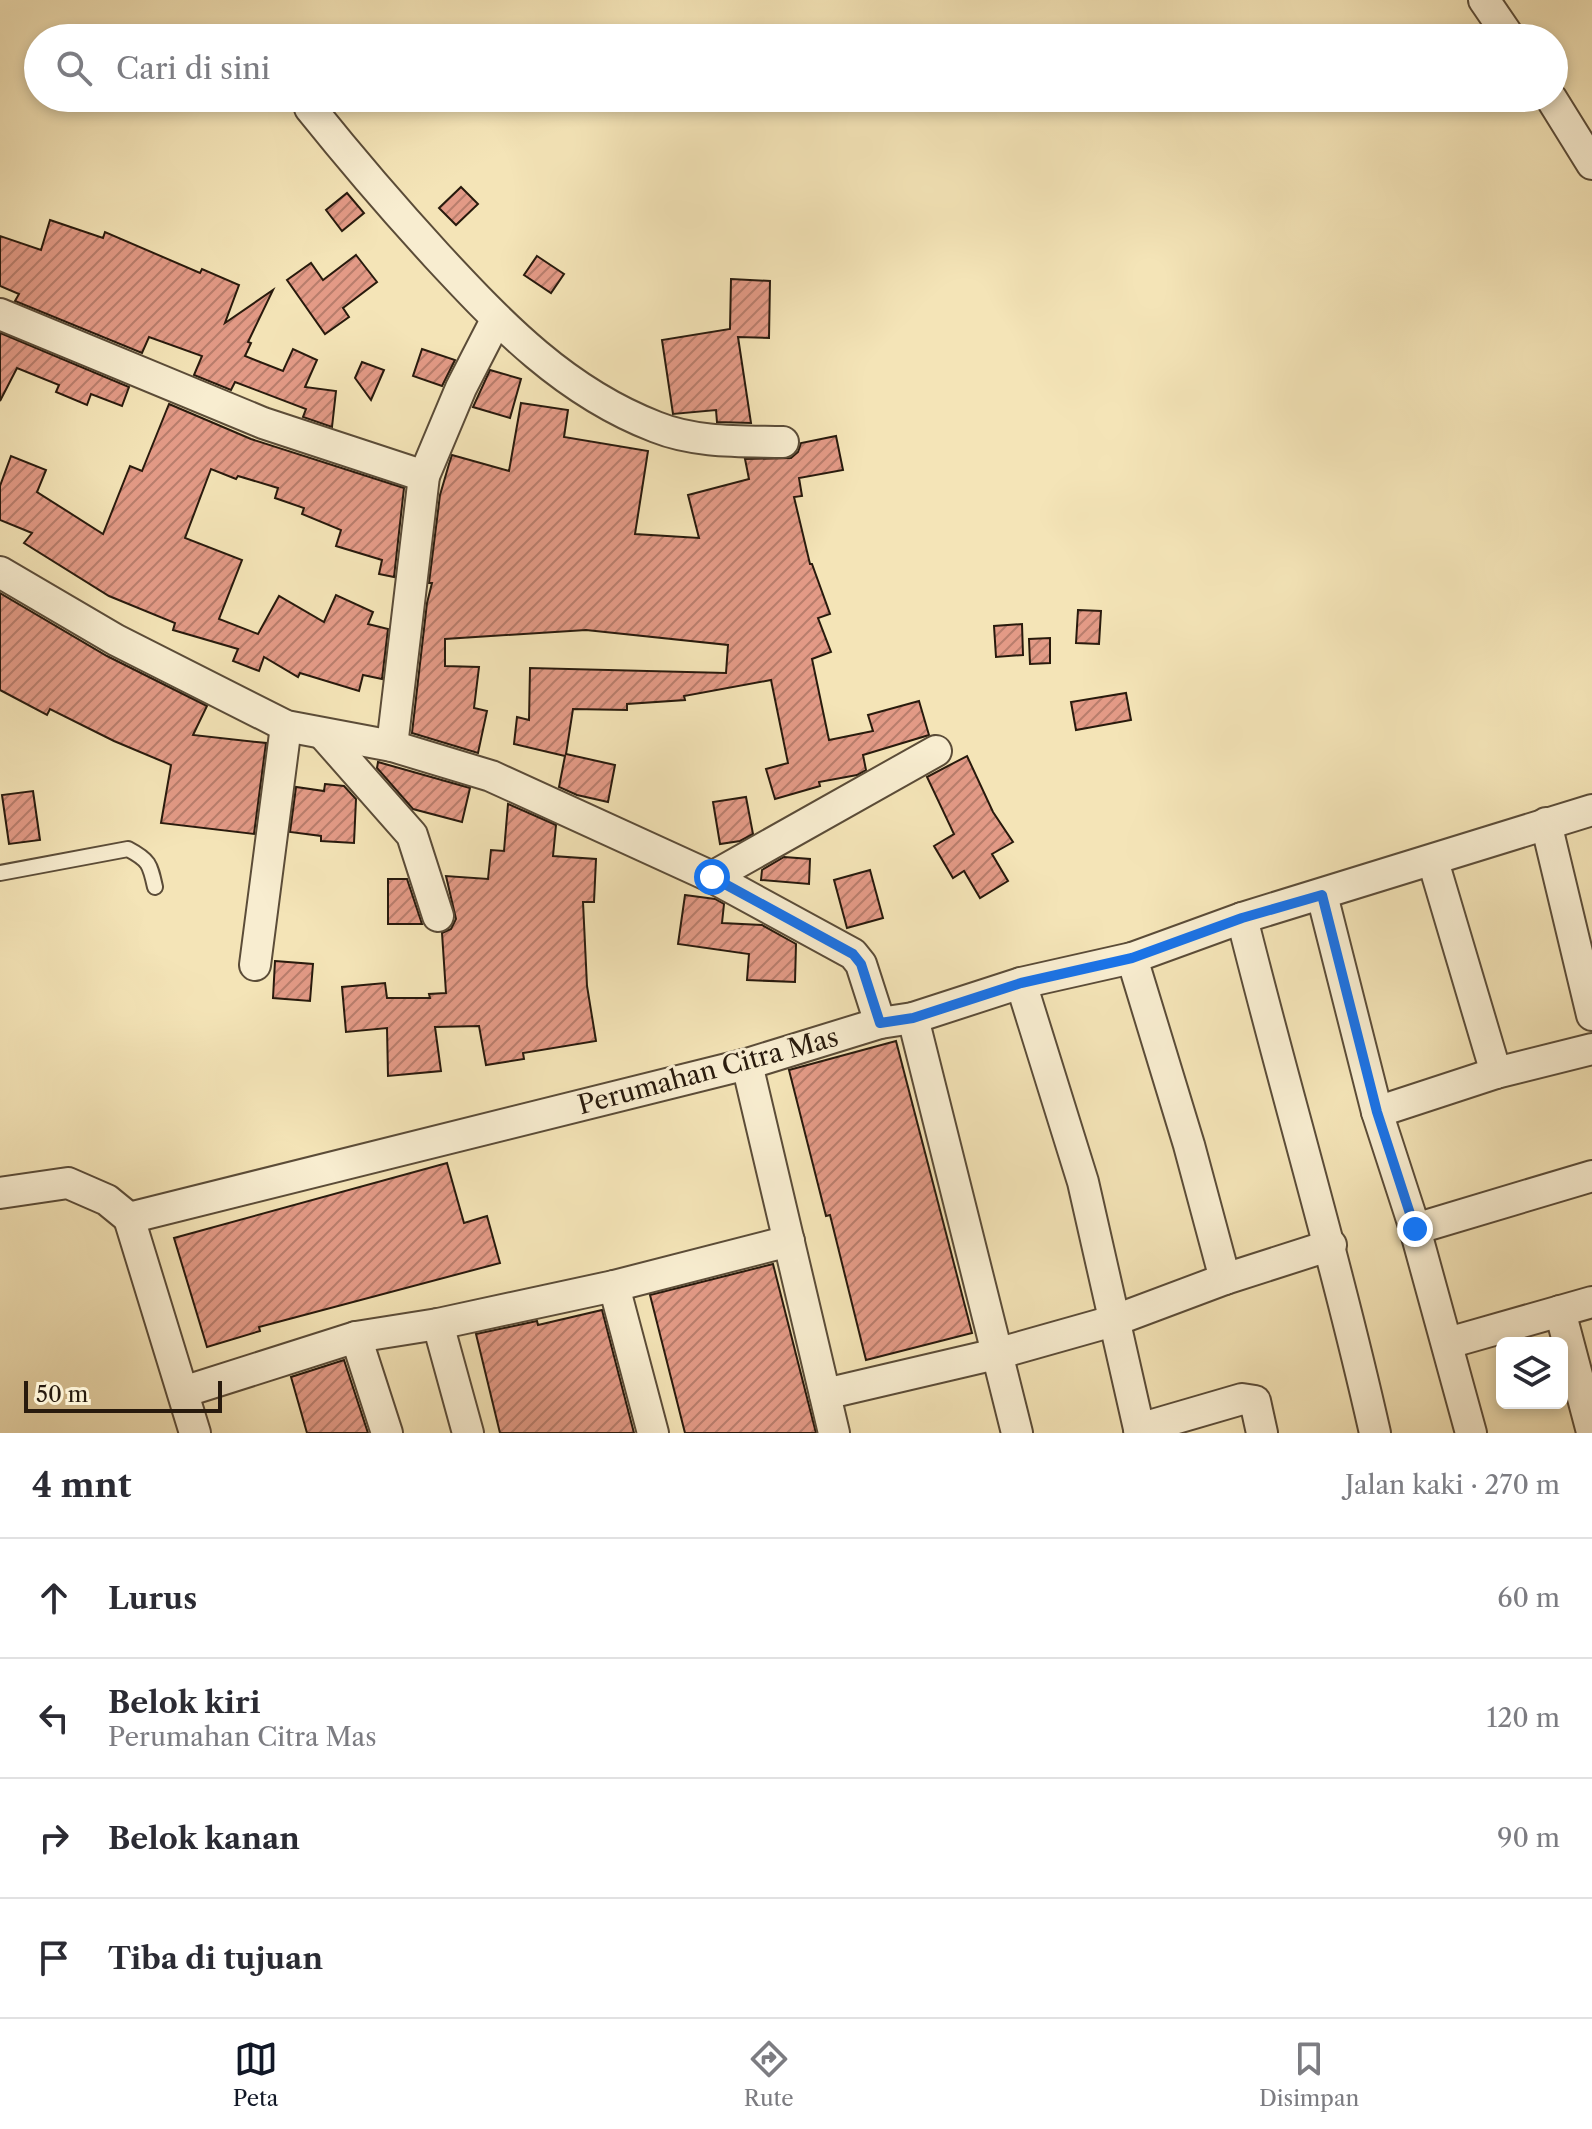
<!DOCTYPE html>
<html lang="id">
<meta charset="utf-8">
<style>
:root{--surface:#fff;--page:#f7f7f7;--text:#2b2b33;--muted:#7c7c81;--line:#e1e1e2;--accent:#111827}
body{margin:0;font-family:"Libre Caslon Text",serif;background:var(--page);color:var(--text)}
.controls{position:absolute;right:24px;bottom:24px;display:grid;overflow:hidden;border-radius:12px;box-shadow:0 4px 12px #0003}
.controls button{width:72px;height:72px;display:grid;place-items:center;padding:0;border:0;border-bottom:2px solid var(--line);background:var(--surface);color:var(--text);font:40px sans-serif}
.scale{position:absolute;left:24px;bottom:20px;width:198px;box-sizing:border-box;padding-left:8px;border:4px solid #281a0d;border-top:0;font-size:22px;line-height:28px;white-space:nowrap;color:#281a0d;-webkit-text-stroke:6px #f8edd0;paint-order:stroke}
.stop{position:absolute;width:24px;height:24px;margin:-18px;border:6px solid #1a73e8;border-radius:50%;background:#fff}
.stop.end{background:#1a73e8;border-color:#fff;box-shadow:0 2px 8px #0008}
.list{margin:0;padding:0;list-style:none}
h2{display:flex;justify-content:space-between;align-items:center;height:104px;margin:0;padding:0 32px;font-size:34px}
h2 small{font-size:26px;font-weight:400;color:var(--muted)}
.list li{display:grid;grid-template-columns:52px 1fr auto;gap:24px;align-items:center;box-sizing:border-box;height:120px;padding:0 32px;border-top:2px solid var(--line)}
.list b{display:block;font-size:30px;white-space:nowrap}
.list p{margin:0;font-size:26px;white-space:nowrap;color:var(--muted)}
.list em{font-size:26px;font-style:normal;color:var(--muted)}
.icon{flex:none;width:44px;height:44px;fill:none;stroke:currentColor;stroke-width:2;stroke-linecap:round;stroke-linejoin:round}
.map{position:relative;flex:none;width:1592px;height:1433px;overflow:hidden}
.search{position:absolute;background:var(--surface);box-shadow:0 4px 12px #0003;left:24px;right:24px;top:24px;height:88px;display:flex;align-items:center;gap:20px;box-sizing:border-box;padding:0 28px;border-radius:44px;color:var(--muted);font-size:30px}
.sheet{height:584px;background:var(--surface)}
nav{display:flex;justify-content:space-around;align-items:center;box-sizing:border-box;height:112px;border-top:2px solid var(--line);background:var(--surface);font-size:22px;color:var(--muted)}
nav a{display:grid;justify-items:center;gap:4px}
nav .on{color:var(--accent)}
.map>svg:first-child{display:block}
.building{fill:url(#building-hatch);stroke:#281a0d;stroke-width:2}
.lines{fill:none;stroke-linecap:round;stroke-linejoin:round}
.lane-casing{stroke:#5b4c38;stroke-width:18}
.street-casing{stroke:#5b4c38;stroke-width:34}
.lane{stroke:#f8edd0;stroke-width:14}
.street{stroke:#f8edd0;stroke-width:30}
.route{stroke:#1a73e8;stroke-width:10}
.labels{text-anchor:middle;stroke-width:6;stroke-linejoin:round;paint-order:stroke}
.street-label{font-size:26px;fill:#281a0d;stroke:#f8edd0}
</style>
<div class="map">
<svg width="1592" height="1433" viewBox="0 0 1592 1433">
<defs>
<pattern id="building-hatch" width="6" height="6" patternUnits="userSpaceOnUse" patternTransform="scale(2)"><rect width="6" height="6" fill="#e39a86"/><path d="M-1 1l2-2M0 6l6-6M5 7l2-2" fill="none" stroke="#b87d6c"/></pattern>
</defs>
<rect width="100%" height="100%" fill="#f4e4b7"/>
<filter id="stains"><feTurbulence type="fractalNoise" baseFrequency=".0025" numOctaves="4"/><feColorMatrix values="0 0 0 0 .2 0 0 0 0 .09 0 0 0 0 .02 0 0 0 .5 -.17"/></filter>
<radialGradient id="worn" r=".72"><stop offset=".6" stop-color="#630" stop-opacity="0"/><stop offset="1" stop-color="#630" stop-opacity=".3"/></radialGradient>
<!-- building -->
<g class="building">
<polygon points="461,187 478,204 456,225 439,208"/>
<polygon points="347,193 364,213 342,231 326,210"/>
<polygon points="50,220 103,238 105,232 200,273 202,269 239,285 225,323 273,290 248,342 251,343 245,356 283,371 293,349 317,360 305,387 336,391 332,427 303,417 306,409 235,382 231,390 194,375 202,356 149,337 142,353 15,301 19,294 0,286 0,236 41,250"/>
<polygon points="356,255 377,282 343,308 349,317 325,334 287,280 311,263 323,280"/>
<polygon points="537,256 564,274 551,293 524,275"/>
<polygon points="731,279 770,281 769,338 738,337 751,423 717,422 716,410 673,414 662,340 730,329"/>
<polygon points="0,333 129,387 122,406 91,394 87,405 56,392 59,385 17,368 0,401"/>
<polygon points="422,349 455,360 442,386 413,376"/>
<polygon points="362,362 384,370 371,400 355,378"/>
<polygon points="490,370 521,379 510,418 473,407"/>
<polygon points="521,403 568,410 564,437 648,451 635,534 699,538 688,495 749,479 745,459 791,458 798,452 801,443 836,436 843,470 799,478 802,496 794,497 810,564 812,564 830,614 818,618 831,652 812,659 829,740 873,731 868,715 919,701 929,735 863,755 866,770 857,775 819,782 820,786 775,799 766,769 788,763 771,680 684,696 685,700 627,704 627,710 573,709 566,754 615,765 608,802 577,795 559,787 565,756 514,744 517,717 529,720 530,668 726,673 728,645 586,630 445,639 445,666 479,667 474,708 487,711 478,753 412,733 427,603 432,583 429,583 440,495 449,464 452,455 509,471"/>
<polygon points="169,404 251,439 404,488 394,577 379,574 382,560 336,546 341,530 302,514 304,508 275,498 278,488 238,476 236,479 211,469 185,538 242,560 219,619 258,634 279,596 324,622 336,595 373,612 368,624 388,629 382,679 363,675 359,691 300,673 298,677 264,657 259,671 233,661 238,649 173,630 175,623 109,596 24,543 32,533 0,520 0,486 11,456 46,470 37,492 103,534 130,466 142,471"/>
<polygon points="0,593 107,656 207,706 193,735 266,743 254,834 161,823 171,765 114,741 50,709 47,715 0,690"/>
<polygon points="1078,610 1101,611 1099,644 1076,643"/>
<polygon points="1022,624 1023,655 996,657 994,626"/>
<polygon points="1050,638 1050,663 1030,664 1029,639"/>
<polygon points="1126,693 1131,720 1076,730 1071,702"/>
<polygon points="967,756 993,812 1013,842 992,854 1008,881 980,898 964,871 953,878 934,846 954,834 927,777"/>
<polygon points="378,762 470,788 462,822 413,809 377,768"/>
<polygon points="325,784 344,786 356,799 354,843 321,841 321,836 290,832 296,787 324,791"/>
<polygon points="33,791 40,840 9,844 2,795"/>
<polygon points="746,797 753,834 740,841 720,844 713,802"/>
<polygon points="508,804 556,825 553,856 596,859 594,902 583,902 587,986 596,1041 523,1053 524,1059 486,1065 479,1026 435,1027 441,1071 388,1076 387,1028 346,1032 342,987 385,983 387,998 430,998 429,994 446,993 442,933 451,929 456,919 446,876 488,879 491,850 504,851"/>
<polygon points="784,857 810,859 809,884 761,880 762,870"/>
<polygon points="870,870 883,918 847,928 834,880"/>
<polygon points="388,879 407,879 422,924 388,924"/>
<polygon points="685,895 715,899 724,904 722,923 762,925 796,944 795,982 747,980 749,954 678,944"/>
<polygon points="275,961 313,964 310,1001 273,998"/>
<polygon points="896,1041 972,1333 866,1360 830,1215 826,1216 789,1070"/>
<polygon points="447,1163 464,1223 487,1216 500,1263 259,1327 260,1331 207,1347 174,1238"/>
<polygon points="773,1264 816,1433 685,1433 650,1295"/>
<polygon points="602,1310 634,1433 500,1433 476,1334 537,1321 538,1325"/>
<polygon points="344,1360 368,1433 307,1433 291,1377"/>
</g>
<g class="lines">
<defs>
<path id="lane" d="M0,873L128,849C149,860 150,864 155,887"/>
<g id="street">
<polyline points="1484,0 1510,38"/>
<polyline points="1551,98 1592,164"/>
<path d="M310,108C351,159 393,208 437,256C502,326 565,392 656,427C696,443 740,441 783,442"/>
<polyline points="0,314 263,423 424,476"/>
<polyline points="0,572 116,640 286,726 392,746 491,776 712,877 853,954 861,964 880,1023"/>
<polyline points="323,734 412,835 438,916"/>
<polyline points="392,746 424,476 461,388 496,320"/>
<polyline points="1546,823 1592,1015"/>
<polyline points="1433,861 1496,1073"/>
<polyline points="712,877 936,751"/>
<polyline points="1322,895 1377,1112 1415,1229 1471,1433"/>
<path d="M1242,918C1285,1090 1336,1260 1375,1433"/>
<polyline points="1132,958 1189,1145 1225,1279"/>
<polyline points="255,965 286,726"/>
<polyline points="1021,983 1083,1182 1140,1433"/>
<polyline points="913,1018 1017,1433"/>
<polyline points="747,1064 834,1433"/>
<polyline points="1377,1112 1496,1073 1592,1049"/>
<polyline points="0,1193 68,1183 107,1200 129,1218"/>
<polyline points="129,1218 747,1064 880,1023 913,1018 1021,983 1132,958 1242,918 1592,810"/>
<polyline points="129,1218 195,1433"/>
<polyline points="1415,1229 1592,1176"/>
<polyline points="614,1286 653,1433"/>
<polyline points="1560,1311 1592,1432"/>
<polyline points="438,1324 468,1433"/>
<polyline points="356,1337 387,1433"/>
<polyline points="1448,1343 1592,1302"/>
<polyline points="183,1392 356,1337 438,1324 614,1286 789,1241"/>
<polyline points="825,1394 996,1354 1113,1321 1225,1279 1331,1245"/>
<polyline points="1139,1429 1242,1399 1255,1401 1262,1433"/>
</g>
</defs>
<!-- lane casing -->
<use href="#lane" class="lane-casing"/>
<!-- street casing -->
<use href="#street" class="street-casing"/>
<!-- lane -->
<use href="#lane" class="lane"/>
<!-- street -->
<use href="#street" class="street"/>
</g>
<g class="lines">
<!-- route -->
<polyline class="route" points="712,877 853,954 861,964 880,1023 913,1018 1021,983 1132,958 1242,918 1322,895 1377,1112 1415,1229"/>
</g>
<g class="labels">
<!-- street labels -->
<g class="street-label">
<text transform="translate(708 1071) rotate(-15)" y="9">Perumahan Citra Mas</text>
</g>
</g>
<rect width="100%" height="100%" filter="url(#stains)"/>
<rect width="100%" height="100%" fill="url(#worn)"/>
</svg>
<div class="controls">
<button><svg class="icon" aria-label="layers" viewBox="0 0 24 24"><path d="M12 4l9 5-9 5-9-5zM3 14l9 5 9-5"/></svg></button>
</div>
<div class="scale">50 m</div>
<div class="stop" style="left:712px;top:877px"></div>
<div class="stop end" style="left:1415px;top:1229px"></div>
<div class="search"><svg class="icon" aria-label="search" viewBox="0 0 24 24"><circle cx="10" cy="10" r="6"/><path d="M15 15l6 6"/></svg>Cari di sini</div>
</div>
<section class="sheet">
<h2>4 mnt<small>Jalan kaki · 270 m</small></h2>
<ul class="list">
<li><svg class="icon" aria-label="ahead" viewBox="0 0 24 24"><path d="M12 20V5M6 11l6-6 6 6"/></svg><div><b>Lurus</b></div><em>60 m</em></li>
<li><svg class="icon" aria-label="left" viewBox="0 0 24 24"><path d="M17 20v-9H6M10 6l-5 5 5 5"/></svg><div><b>Belok kiri</b><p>Perumahan Citra Mas</p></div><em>120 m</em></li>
<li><svg class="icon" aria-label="right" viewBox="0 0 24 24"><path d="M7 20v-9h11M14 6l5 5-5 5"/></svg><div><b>Belok kanan</b></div><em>90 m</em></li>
<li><svg class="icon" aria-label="arrive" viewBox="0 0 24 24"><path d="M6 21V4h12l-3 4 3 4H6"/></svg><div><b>Tiba di tujuan</b></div></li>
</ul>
</section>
<nav>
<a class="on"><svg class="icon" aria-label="map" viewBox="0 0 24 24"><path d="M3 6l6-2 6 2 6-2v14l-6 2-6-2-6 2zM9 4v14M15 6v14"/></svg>Peta</a>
<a><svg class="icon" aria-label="directions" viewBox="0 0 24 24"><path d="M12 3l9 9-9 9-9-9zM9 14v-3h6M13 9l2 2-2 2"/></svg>Rute</a>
<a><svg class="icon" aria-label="saved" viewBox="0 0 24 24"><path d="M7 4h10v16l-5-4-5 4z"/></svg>Disimpan</a>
</nav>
